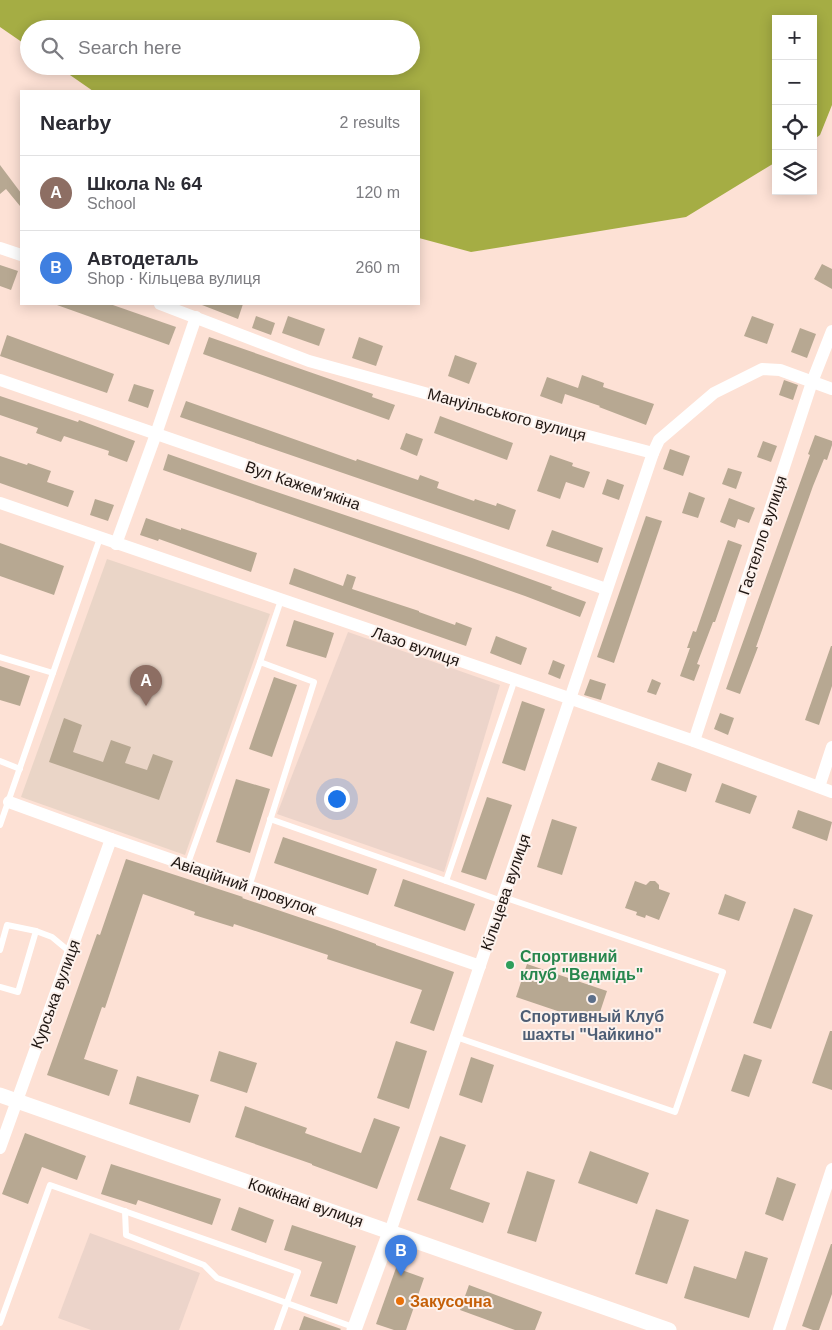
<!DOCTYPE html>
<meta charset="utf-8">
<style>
:root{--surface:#fff;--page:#f2f2f3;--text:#2b2b33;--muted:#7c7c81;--line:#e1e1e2;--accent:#ea580c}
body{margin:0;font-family:Helvetica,sans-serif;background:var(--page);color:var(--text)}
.controls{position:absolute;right:15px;top:15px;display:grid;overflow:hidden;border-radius:0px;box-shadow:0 2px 12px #0003}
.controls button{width:45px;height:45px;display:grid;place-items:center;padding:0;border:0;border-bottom:1px solid var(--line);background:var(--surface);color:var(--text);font:25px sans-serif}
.you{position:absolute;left:336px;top:798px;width:18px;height:18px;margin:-12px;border:4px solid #fff;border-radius:50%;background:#1a73e8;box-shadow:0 0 0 8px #1a73e833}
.badge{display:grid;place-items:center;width:32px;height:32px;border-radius:50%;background:var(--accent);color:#fff;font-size:16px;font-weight:700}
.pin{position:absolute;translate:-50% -41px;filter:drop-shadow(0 1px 2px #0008)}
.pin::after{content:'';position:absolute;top:26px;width:18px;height:15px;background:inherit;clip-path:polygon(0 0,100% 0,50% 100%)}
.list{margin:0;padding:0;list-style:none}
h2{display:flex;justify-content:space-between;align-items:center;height:65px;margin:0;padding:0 20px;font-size:21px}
h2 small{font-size:16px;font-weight:400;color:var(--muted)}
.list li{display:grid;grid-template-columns:32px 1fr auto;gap:15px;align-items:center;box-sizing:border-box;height:75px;padding:0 20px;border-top:1px solid var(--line)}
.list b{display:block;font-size:19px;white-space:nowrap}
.list p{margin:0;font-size:16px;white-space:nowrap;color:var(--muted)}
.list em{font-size:16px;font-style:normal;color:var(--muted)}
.icon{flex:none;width:28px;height:28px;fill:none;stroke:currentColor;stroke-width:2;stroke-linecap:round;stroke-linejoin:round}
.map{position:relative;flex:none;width:832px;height:1330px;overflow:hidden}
.search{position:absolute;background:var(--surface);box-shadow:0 2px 12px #0003;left:20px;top:20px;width:400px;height:55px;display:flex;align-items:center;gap:12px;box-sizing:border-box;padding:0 18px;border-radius:28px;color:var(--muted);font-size:19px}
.panel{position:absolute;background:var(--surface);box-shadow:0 2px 12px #0003;left:20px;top:90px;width:400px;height:215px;border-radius:0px}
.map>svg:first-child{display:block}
.industrial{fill:#ecd4ca}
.education{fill:#ead5c7}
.forest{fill:#a5ad44}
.building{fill:#b7a892}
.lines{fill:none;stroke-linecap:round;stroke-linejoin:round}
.service{stroke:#fff;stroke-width:6}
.minor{stroke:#fff;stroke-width:12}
.tertiary{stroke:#fff;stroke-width:15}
.leisure-dot{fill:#2e9e5b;stroke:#fdf2ed;stroke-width:2}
.service-dot{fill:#5c6f8a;stroke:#fdf2ed;stroke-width:2}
.food-dot{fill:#e8710a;stroke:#fdf2ed;stroke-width:2}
.labels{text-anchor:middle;stroke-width:4;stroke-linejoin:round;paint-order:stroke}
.street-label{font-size:16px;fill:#201713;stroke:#fdf2ed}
.leisure-label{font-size:16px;font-weight:bold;fill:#27864d;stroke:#fdf2ed;text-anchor:start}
.service-label{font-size:16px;font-weight:bold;fill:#4e5e75;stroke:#fdf2ed}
.food-label{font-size:16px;font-weight:bold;fill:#c56008;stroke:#fdf2ed;text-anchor:start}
</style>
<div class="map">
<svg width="832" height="1330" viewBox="0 0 832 1330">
<rect width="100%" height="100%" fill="#fde1d5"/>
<!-- industrial -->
<g class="industrial">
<polygon points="348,632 500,685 444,872 277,814"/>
<polygon points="90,1233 200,1273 179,1330 91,1330 58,1318"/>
</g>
<!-- education -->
<polygon class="education" points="107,559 270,614 185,855 21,797"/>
<!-- forest -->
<polygon class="forest" points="0,0 832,0 832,105 820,135 813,140 813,19 776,19 776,162 686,217 471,252 419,238 419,91 93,91 57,66 411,66 411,29 29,29 29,47 0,27"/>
<!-- building -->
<g class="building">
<polygon points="0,165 21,193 20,206 6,189 0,194"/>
<polygon points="822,264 832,269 832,289 814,279"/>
<polygon points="0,265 18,271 11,290 0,286"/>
<polygon points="57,304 110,304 176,327 169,345 57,305"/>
<polygon points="202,304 243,304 238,319 202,305"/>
<polygon points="256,316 275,323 271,335 252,328"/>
<polygon points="288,316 325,329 319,346 282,333"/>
<polygon points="752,316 774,324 767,344 744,336"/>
<polygon points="800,328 816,334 807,358 791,352"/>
<polygon points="7,335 114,374 107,393 0,356"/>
<polygon points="209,337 373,394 372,397 395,405 389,420 203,354"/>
<polygon points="359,337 383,346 376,366 352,358"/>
<polygon points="455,355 477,363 469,384 448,376"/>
<polygon points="582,375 604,383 603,387 654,404 646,425 599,407 600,406 565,394 562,404 540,396 547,377 578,388"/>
<polygon points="784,380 798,385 793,400 779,395"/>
<polygon points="134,384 154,390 148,408 128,401"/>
<polygon points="0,396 78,422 79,420 135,441 127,462 108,455 109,451 64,436 61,442 36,433 38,428 0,415"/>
<polygon points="186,401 356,461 357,459 418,480 420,475 439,482 437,488 474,501 475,499 496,506 497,503 516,510 509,530 180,417"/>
<polygon points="440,416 513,443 507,460 434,433"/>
<polygon points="406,433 423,439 417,456 400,449"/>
<polygon points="815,435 832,441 832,445 827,460 824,459 813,486 756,647 758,647 740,694 726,689 810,455 808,454"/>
<polygon points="763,441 777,446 771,462 757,457"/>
<polygon points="670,449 690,456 683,476 663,469"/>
<polygon points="168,454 259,486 472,558 552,587 551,589 586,602 580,617 525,596 163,470"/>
<polygon points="550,455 573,463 572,466 590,472 584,488 566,482 560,499 537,491"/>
<polygon points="0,456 27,465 28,463 51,471 47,482 74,491 68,507 0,483"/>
<polygon points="728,468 742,472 736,489 722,484"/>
<polygon points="607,479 624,485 619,500 602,494"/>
<polygon points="689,492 705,498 698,518 682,513"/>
<polygon points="729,498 755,508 749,523 738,519 735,528 720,522"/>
<polygon points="95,499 114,505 108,521 90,515"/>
<polygon points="646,516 662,521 614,663 597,657"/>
<polygon points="146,518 181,530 181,528 257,553 251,572 159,539 158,541 140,535"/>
<polygon points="552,530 603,548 598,563 546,546"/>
<polygon points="728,540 742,545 715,622 713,622 697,664 700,665 694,681 680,676 690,648 687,648 693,631 696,632"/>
<polygon points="0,543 64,566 54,595 0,576"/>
<polygon points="294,568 343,586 347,574 356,577 352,589 419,611 419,612 455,625 456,622 472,628 466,646 289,584"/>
<polygon points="294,620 334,633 326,658 286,646"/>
<polygon points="496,636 527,648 521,665 490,653"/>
<polygon points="831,646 832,646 832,686 819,725 805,720"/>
<polygon points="553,660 565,665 560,679 548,674"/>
<polygon points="0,666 30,676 20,706 0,700"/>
<polygon points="274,677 297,685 272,757 249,749"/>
<polygon points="590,679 606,684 601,700 584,695"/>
<polygon points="652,679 661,683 656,695 647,692"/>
<polygon points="522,701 545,709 525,771 502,763"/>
<polygon points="720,713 734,718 728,735 714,729"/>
<polygon points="64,718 82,725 73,752 103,762 111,740 131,747 125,763 147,770 153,754 173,761 159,800 49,762"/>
<polygon points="658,762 692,774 686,792 651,780"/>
<polygon points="236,779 270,789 250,853 216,842"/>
<polygon points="722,783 757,796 750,814 715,802"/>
<polygon points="487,797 512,805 486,880 461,872"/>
<polygon points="798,810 832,822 827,841 792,828"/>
<polygon points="552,819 577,827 562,875 537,867"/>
<polygon points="283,837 377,869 368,895 274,863"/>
<polygon points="126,859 243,897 242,898 337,930 376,944 376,945 454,972 434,1031 410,1023 422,990 327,959 328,955 234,924 233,927 194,915 195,912 143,894 105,1008 102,1007 84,1059 118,1070 109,1096 47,1075 97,934 100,935"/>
<polygon points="403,879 475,904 465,931 394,906"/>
<polygon points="635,881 646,885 650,881 655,881 659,885 659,889 670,893 659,920 646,915 645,918 636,915 637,912 625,908"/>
<polygon points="725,894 746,902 739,921 718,914"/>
<polygon points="794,908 813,915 771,1029 753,1023"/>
<polygon points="527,964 607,991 596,1024 516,997"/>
<polygon points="830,1031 832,1031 832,1090 812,1083"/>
<polygon points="396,1041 427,1051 409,1109 377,1098"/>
<polygon points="219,1051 257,1063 247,1093 210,1081"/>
<polygon points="744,1054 762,1060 749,1097 731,1091"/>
<polygon points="471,1057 494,1065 482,1103 459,1095"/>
<polygon points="137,1076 199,1095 190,1123 129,1104"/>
<polygon points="245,1106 307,1128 305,1133 361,1153 374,1118 400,1127 377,1189 312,1165 312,1164 235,1137"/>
<polygon points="25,1133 86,1156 77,1180 42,1167 28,1204 2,1194"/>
<polygon points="440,1136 466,1145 450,1189 490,1203 483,1223 417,1200"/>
<polygon points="590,1151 649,1173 637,1204 578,1183"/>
<polygon points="111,1164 221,1199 212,1225 138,1200 136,1205 101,1194"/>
<polygon points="527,1171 555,1180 536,1242 507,1233"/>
<polygon points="777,1177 796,1184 783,1221 765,1214"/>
<polygon points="239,1207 274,1220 266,1243 231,1230"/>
<polygon points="656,1209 689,1220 667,1284 635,1274"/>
<polygon points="292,1225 356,1246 337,1304 310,1296 322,1262 284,1250"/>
<polygon points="831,1244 832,1244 832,1294 819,1330 813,1330 802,1326"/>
<polygon points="745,1251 768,1258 749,1318 684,1298 694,1266 736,1279"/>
<polygon points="396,1268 424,1278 406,1330 394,1330 376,1324"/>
<polygon points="469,1285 542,1312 535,1330 515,1330 460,1310"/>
<polygon points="304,1316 341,1329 340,1330 299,1330"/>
</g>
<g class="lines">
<!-- service -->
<g class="service">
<polyline points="0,657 53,673"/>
<polyline points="260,662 281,600"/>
<polyline points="0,761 20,769"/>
<polyline points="270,819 446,881 515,679"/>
<polyline points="0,825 100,538"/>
<polyline points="187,866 260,662 314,682 249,887"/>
<polyline points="446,881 502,901"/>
<polyline points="0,950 7,925 36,931 52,937 70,952"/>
<polyline points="0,987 18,992 36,931"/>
<polyline points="456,1037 675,1112 723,972 503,897"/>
<polyline points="125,1211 126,1235 204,1265 217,1278 356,1328"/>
<polyline points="0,1323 50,1185 298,1272 277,1330"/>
</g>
<!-- minor -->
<g class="minor">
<polyline points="0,248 21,255"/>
<polyline points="160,304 309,361 439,397 653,453 659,440 714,393 762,369 780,370 832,389"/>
<polyline points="0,380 606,589"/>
<polyline points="0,503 694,741 832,792"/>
<polyline points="116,544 156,434 196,317"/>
<polyline points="694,741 812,382 832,331"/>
<polyline points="819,787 832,747"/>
<polyline points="9,802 111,839 480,966"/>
<polyline points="0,1148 111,839"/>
<polyline points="390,1232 653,453"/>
<polyline points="779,1330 832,1169"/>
</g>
<!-- tertiary -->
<g class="tertiary">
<polyline points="0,1095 669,1330"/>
<polyline points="354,1330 390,1232"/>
</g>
</g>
<!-- markers -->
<circle class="leisure-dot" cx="510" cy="965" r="5"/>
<circle class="service-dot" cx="592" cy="999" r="5"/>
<circle class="food-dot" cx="400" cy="1301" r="5"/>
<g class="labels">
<!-- street labels -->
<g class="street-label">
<text transform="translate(507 414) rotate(15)" y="6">Мануільського вулиця</text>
<text transform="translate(303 485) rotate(19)" y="6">Вул Кажем'якіна</text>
<text transform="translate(762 535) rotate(-72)" y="6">Гастелло вулиця</text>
<text transform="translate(416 646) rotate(19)" y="6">Лазо вулиця</text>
<text transform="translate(244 885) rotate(19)" y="6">Авіаційний провулок</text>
<text transform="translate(505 892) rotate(-71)" y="6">Кільцева вулиця</text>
<text transform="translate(55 994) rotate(-70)" y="6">Курська вулиця</text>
<text transform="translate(306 1202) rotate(19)" y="6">Коккінакі вулиця</text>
</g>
<!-- leisure labels -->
<g class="leisure-label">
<text x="520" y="962">Спортивний<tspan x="520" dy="18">клуб "Ведмідь"</tspan></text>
</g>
<!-- service labels -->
<g class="service-label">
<text x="592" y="1022">Спортивный Клуб<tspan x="592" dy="18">шахты "Чайкино"</tspan></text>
</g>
<!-- food labels -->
<g class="food-label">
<text x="410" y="1307">Закусочна</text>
</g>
</g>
</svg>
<div class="controls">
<button>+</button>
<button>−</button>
<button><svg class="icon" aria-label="locate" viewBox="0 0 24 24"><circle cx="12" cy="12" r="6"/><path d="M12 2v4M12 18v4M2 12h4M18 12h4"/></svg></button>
<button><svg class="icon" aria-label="layers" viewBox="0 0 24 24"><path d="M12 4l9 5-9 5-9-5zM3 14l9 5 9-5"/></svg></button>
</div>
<div class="you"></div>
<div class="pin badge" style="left:146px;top:706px;background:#8d6e63">A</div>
<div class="pin badge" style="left:401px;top:1276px;background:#3f7fe0">B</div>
<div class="search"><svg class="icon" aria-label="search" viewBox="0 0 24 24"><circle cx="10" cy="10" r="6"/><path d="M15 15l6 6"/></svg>Search here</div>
<section class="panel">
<h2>Nearby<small>2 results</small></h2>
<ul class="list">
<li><span class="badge" style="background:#8d6e63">A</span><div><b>Школа № 64</b><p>School</p></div><em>120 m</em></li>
<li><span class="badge" style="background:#3f7fe0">B</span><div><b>Автодеталь</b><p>Shop · Кільцева вулиця</p></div><em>260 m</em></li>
</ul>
</section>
</div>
